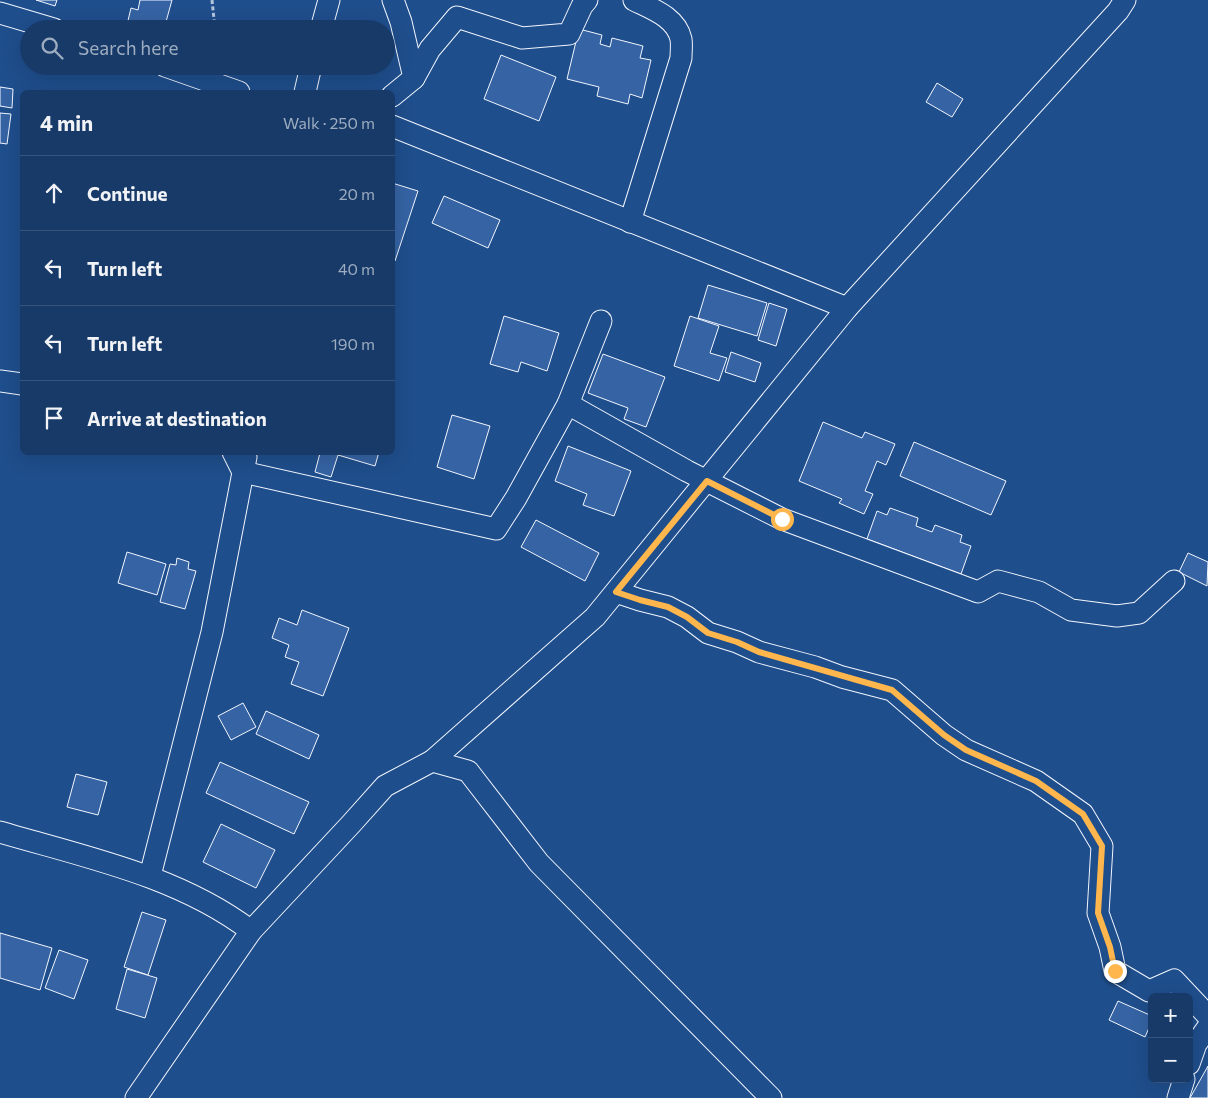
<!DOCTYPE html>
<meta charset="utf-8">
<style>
:root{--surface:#173a69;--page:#244571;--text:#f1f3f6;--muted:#9eadc0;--line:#36547d}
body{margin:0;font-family:Commissioner,sans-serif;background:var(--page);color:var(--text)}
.controls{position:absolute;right:15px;bottom:15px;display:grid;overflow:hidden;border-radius:8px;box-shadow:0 5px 20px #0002}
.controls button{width:45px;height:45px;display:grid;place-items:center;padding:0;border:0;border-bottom:1px solid var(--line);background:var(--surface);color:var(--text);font:25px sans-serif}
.stop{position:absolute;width:15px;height:15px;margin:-11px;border:4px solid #ffb74d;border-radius:50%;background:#fff}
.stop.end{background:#ffb74d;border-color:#fff;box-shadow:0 1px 5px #0008}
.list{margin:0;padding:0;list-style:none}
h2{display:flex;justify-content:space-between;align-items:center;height:65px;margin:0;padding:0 20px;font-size:21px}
h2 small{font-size:16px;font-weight:400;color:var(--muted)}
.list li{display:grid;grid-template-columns:32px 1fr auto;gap:15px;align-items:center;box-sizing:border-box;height:75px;padding:0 20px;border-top:1px solid var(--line)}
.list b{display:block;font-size:19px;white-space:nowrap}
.list em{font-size:16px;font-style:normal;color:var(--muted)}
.icon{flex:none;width:28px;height:28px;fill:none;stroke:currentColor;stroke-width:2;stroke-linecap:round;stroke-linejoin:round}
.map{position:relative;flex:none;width:1208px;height:1098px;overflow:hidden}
.search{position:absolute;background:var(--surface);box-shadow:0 5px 20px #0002;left:20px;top:20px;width:375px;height:55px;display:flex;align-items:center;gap:12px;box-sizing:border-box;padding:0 18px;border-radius:28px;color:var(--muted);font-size:19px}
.panel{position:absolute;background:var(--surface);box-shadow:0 5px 20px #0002;left:20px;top:90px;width:375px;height:365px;border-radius:8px}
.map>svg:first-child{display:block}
.building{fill:#3563a3;stroke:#f2f6ff}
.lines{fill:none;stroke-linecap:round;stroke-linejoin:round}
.street-casing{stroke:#f2f6ff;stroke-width:23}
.path{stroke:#b3c4dc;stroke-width:3;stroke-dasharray:4 2.5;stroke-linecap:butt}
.street{stroke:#1f4e8c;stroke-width:21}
.route{stroke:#ffb74d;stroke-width:6}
</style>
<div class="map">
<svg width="1208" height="1098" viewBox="0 0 1208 1098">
<rect width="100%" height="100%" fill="#1f4e8c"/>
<!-- building -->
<g class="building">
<polygon points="36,0 57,0 55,6"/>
<polygon points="140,0 172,0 164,29 126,29 131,8 138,10"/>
<polygon points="579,29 602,35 600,44 610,47 612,38 643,46 640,58 651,60 642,98 630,94 628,104 597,96 599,87 567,79"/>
<polygon points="501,55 556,77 539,121 484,99"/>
<polygon points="937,83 963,99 952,117 926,102"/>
<polygon points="0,87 13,89 12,108 0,106"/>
<polygon points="0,113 11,114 7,144 0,143"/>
<polygon points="392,183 418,191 395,261 392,260"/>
<polygon points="444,196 500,220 488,248 432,223"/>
<polygon points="708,285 767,303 757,336 698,318"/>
<polygon points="769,303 787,309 776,346 758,340"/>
<polygon points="504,316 559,333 547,371 521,362 518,372 490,364"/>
<polygon points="690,316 719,326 710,353 727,358 719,381 674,366"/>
<polygon points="731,352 761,363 755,382 725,372"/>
<polygon points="603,354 665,377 646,427 624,419 628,408 588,393"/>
<polygon points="452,415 490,426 474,479 437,467"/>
<polygon points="823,422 862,438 865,432 895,444 886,465 877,461 865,491 873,494 864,514 839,503 842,499 799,481"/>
<polygon points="914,442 1006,481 991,515 900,476"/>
<polygon points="568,446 631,471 614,516 583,505 587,494 555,481"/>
<polygon points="317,452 379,452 375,466 338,455 331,477 315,472 320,453"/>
<polygon points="890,508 918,518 916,526 932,532 935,525 962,535 960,542 971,546 961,574 867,539 877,511 887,515"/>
<polygon points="536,520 599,553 585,581 521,547"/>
<polygon points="127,552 166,564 157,595 118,583"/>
<polygon points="1188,553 1208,562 1207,586 1179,572"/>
<polygon points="177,558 189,562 188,569 196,571 185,609 160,602 170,564 176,565"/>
<polygon points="302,610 349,628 323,696 291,684 299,662 285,657 289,645 272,638 279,618 297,625"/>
<polygon points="243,703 256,727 231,740 218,716"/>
<polygon points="266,711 319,735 309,759 256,734"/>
<polygon points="220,762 309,802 294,834 206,793"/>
<polygon points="76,774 107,782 98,815 67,807"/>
<polygon points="221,824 275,850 256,888 203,862"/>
<polygon points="142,912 166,920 148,975 124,967"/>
<polygon points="0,933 52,948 40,990 0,978"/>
<polygon points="59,950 88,960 74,999 45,988"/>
<polygon points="127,969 157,978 145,1018 116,1009"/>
<polygon points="1118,1001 1152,1016 1152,1021 1145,1037 1109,1020"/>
<polygon points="1208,1066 1208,1098 1190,1098"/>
</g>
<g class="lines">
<defs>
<g id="street">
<polyline points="393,0 401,22 414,78"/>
<polyline points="0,13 54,29"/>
<polyline points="321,29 329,0"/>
<polyline points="165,66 239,92"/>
<polyline points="305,92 311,66"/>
<polyline points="392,96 414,78 430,49 457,17 522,38 569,34 582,6 587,0"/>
<polyline points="392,126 847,308"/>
<path d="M630,222L681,58C681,52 682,45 681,39C676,17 652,9 634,0"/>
<polyline points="0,381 22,384"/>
<polyline points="568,404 601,321"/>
<polyline points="233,452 243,472 496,529 516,498 568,404 687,471 782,519 978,592 998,581 1039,592 1071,610 1117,616 1139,613 1174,581"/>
<polyline points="616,592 640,600 668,607 687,617 708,633 737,642 759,652 815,667 842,677 892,690 944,735 966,750 1036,781 1083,814 1102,846 1098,913 1110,947 1115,971 1149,991 1174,980 1208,1016"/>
<polyline points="432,761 595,617 847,308 1118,11 1125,0"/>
<path d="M0,832C85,857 179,876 251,931L351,824L385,786L432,761L468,771L539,863L771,1098"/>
<polyline points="150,876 212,632 246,457"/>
<polyline points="1189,1064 1196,1044 1208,1027"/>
<polyline points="136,1098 251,931"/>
<polyline points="1178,1098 1184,1079"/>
</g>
</defs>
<!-- street casing -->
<use href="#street" class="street-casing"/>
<!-- path -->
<polyline class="path" points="212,0 215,29"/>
<!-- street -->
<use href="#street" class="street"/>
</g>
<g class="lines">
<!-- route -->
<polyline class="route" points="782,519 707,481 616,592 640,600 668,607 687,617 708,633 737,642 759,652 892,690 944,735 966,750 1036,781 1083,814 1102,846 1098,913 1110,947 1115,971"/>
</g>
</svg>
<div class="controls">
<button>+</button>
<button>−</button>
</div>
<div class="stop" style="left:782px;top:519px"></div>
<div class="stop end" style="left:1115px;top:971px"></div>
<div class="search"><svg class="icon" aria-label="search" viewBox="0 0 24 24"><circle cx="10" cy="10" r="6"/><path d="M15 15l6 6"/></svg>Search here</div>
<section class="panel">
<h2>4 min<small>Walk · 250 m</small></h2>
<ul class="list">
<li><svg class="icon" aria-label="ahead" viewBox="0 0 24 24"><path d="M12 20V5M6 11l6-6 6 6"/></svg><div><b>Continue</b></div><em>20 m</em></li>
<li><svg class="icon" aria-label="left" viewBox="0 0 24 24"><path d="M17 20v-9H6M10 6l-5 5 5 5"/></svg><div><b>Turn left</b></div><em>40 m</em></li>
<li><svg class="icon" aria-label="left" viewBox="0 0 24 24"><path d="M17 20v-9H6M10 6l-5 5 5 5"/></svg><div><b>Turn left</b></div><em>190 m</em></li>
<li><svg class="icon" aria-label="arrive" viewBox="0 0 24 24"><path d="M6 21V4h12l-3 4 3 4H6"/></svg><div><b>Arrive at destination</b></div></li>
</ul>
</section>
</div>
